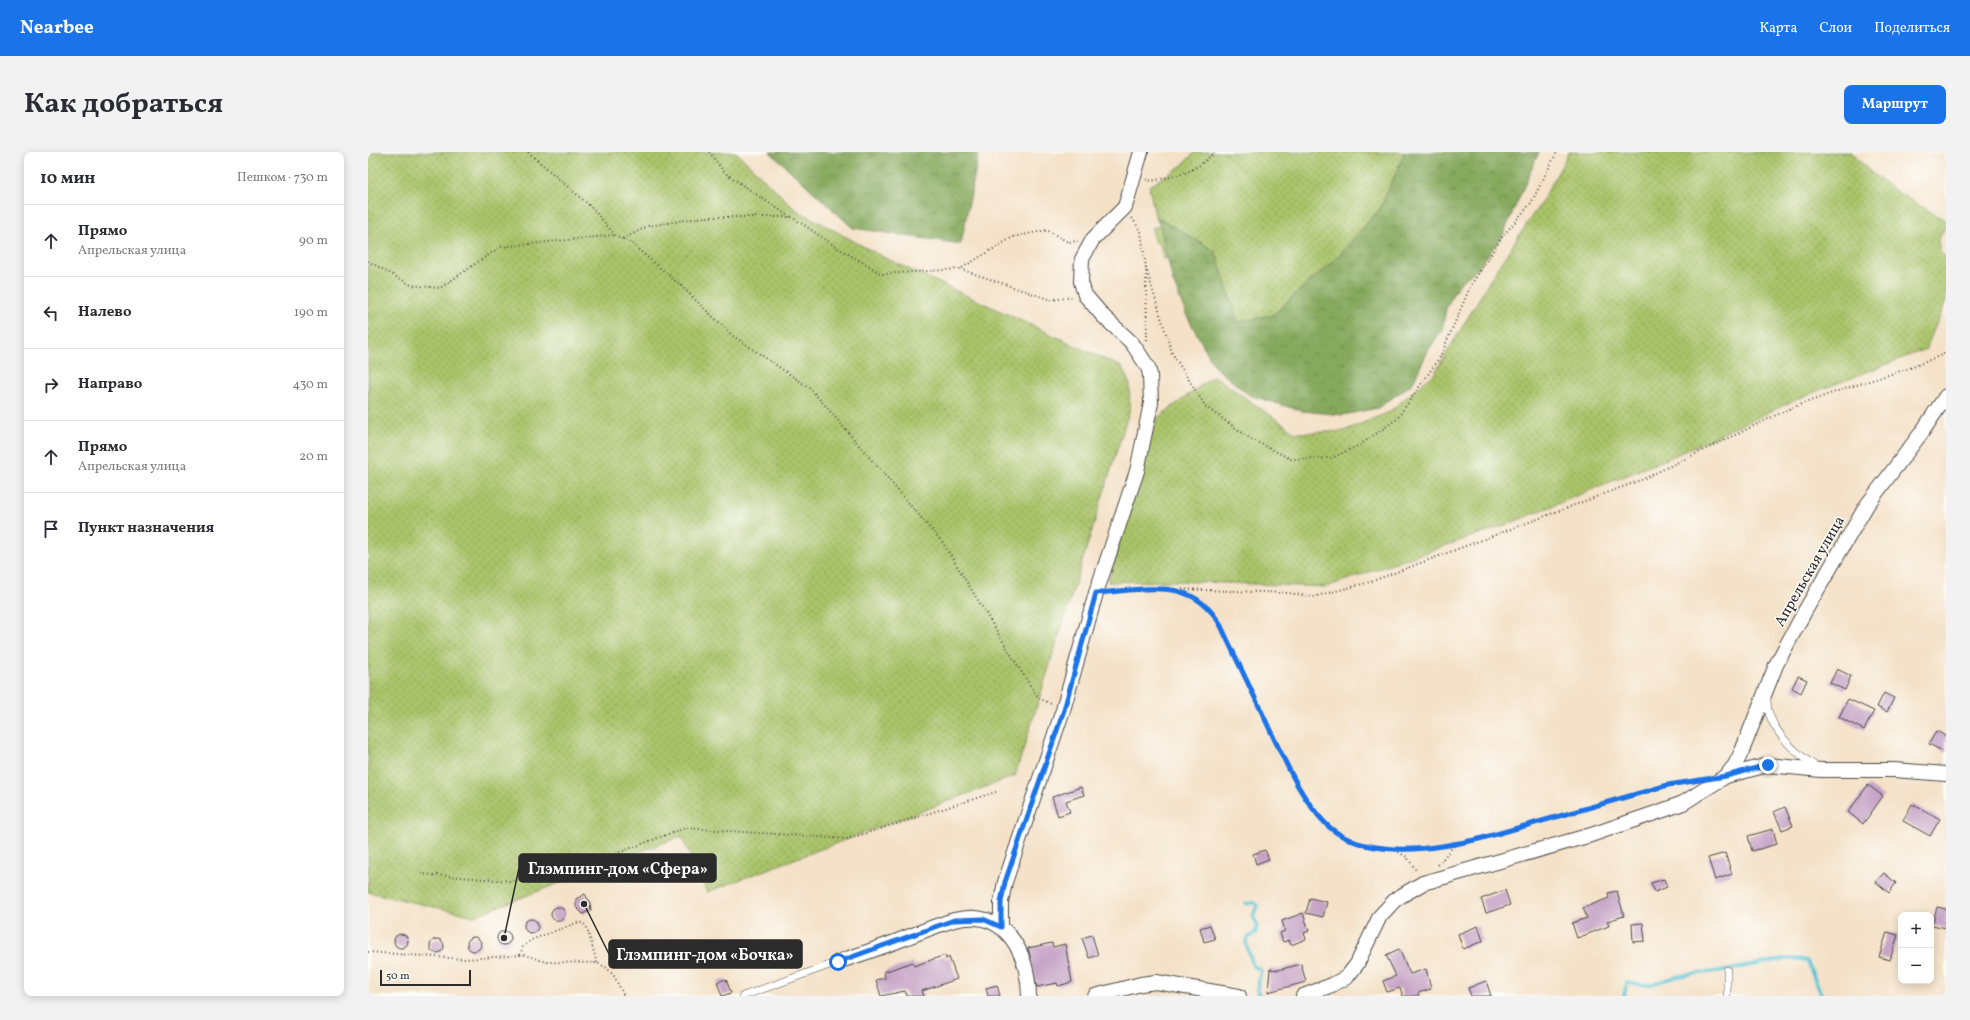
<!DOCTYPE html>
<html lang="ru">
<meta charset="utf-8">
<style>
:root{--surface:#fff;--page:#f2f2f3;--text:#2b2b33;--muted:#7c7c81;--line:#e1e1e2;--accent:#1a73e8}
body{margin:0;font-family:Vollkorn,serif;background:var(--page);color:var(--text)}
.controls{position:absolute;right:12px;bottom:12px;display:grid;overflow:hidden;border-radius:8px;box-shadow:0 2px 10px #0003}
.controls button{width:36px;height:36px;display:grid;place-items:center;padding:0;border:0;border-bottom:1px solid var(--line);background:var(--surface);color:var(--text);font:20px sans-serif}
.scale{position:absolute;left:12px;bottom:10px;width:91px;box-sizing:border-box;padding-left:4px;border:2px solid #2b2b2b;border-top:0;font-size:11px;line-height:14px;white-space:nowrap;color:#2b2b2b;-webkit-text-stroke:3px #fdfcf7;paint-order:stroke}
.stop{position:absolute;width:12px;height:12px;margin:-9px;border:3px solid #1a73e8;border-radius:50%;background:#fff}
.stop.end{background:#1a73e8;border-color:#fff;box-shadow:0 1px 4px #0008}
.list{margin:0;padding:0;list-style:none}
h2{display:flex;justify-content:space-between;align-items:center;height:52px;margin:0;padding:0 16px;font-size:17px}
h2 small{font-size:13px;font-weight:400;color:var(--muted)}
.list li{display:grid;grid-template-columns:26px 1fr auto;gap:12px;align-items:center;box-sizing:border-box;height:72px;padding:0 16px;border-top:1px solid var(--line)}
.list b{display:block;font-size:15px;white-space:nowrap}
.list p{margin:0;font-size:13px;white-space:nowrap;color:var(--muted)}
.list em{font-size:13px;font-style:normal;color:var(--muted)}
.icon{flex:none;width:22px;height:22px;fill:none;stroke:currentColor;stroke-width:2;stroke-linecap:round;stroke-linejoin:round}
.map{position:relative;flex:none;width:1578px;height:844px;overflow:hidden;border-radius:8px}
header{display:flex;align-items:center;gap:24px;box-sizing:border-box;height:56px;padding:0 20px;background:var(--accent);color:#fff}
header strong{font-size:19px}
nav{display:flex;gap:22px;margin-inline-start:auto;font-size:14px}
.intro{display:flex;align-items:center;justify-content:space-between;box-sizing:border-box;height:96px;padding:0 24px}
h1{margin:0;font-size:28px}
.button{padding:10px 18px;border-radius:8px;background:var(--accent);color:#fff;font-size:14px;font-weight:700}
main{display:flex;gap:24px;padding:0 24px}
aside{flex:1;background:var(--surface);border-radius:8px;box-shadow:0 2px 10px #0003}
.map>svg:first-child{display:block}
.grass{fill:url(#grass-dots);stroke:#6a774a}
.forest{fill:url(#forest-crowns);stroke:#586a44}
.park{fill:#a9c369;stroke:#6a774a}
.lines{fill:none;stroke-linecap:round;stroke-linejoin:round}
.stream{stroke:#58c2d4;stroke-width:3.5}
.building{fill:#c5a2c6}
.lane-casing{stroke:#494642;stroke-width:8}
.street-casing{stroke:#494642;stroke-width:16}
.path{stroke:#494642;stroke-width:2;stroke-dasharray:1 3;stroke-linecap:butt}
.lane{stroke:#fff;stroke-width:7}
.street{stroke:#fff;stroke-width:14}
.route{stroke:#1a73e8;stroke-width:5}
.labels{text-anchor:middle;stroke-width:3;stroke-linejoin:round;paint-order:stroke}
.street-label{font-size:15px;fill:#2b2b2b;stroke:#fdfcf7}
.leader{fill:none;stroke:#2b2b2b;stroke-width:1.5}
.callout-dot{fill:#2b2b2b;stroke:#fdfcf7;stroke-width:1.5}
.callout{fill:#2b2b2b;stroke:#2b2b2b;stroke-width:1.5}
.callout-label{font-size:16px;text-anchor:middle;font-weight:bold;fill:#fff}
</style>
<header>
<strong>Nearbee</strong>
<nav><a>Карта</a><a>Слои</a><a>Поделиться</a></nav>
</header>
<div class="intro"><h1>Как добраться</h1><a class="button">Маршрут</a></div>
<main>
<aside>
<h2>10 мин<small>Пешком · 730 m</small></h2>
<ul class="list">
<li><svg class="icon" aria-label="ahead" viewBox="0 0 24 24"><path d="M12 20V5M6 11l6-6 6 6"/></svg><div><b>Прямо</b><p>Апрельская улица</p></div><em>90 m</em></li>
<li><svg class="icon" aria-label="left" viewBox="0 0 24 24"><path d="M17 20v-9H6M10 6l-5 5 5 5"/></svg><div><b>Налево</b></div><em>190 m</em></li>
<li><svg class="icon" aria-label="right" viewBox="0 0 24 24"><path d="M7 20v-9h11M14 6l5 5-5 5"/></svg><div><b>Направо</b></div><em>430 m</em></li>
<li><svg class="icon" aria-label="ahead" viewBox="0 0 24 24"><path d="M12 20V5M6 11l6-6 6 6"/></svg><div><b>Прямо</b><p>Апрельская улица</p></div><em>20 m</em></li>
<li><svg class="icon" aria-label="arrive" viewBox="0 0 24 24"><path d="M6 21V4h12l-3 4 3 4H6"/></svg><div><b>Пункт назначения</b></div></li>
</ul>
</aside>
<div class="map">
<svg width="1578" height="844" viewBox="0 0 1578 844">
<defs>
<pattern id="grass-dots" width="8" height="8" patternUnits="userSpaceOnUse"><rect width="8" height="8" fill="#a9c369"/><path d="M2 2h.1M6 6h.1" fill="none" stroke="#8a9f57" stroke-width="1.8" stroke-linecap="round"/></pattern>
<pattern id="forest-crowns" width="20" height="18" patternUnits="userSpaceOnUse"><rect width="20" height="18" fill="#86a95d"/><path d="M2 6a3 3 0 1 1 6 0M12 15a3 3 0 1 1 6 0" fill="none" stroke="#6e8a4d"/></pattern>
</defs>
<rect width="100%" height="100%" fill="#fdfcf7"/>
<filter id="ink" filterUnits="userSpaceOnUse"><feTurbulence type="fractalNoise" baseFrequency=".025" numOctaves="2"/><feDisplacementMap in="SourceGraphic" scale="8" xChannelSelector="R" yChannelSelector="G"/><feConvolveMatrix kernelMatrix="1 2 1 2 8 2 1 2 1" color-interpolation-filters="sRGB"/></filter>
<filter id="wash" filterUnits="userSpaceOnUse"><feTurbulence type="fractalNoise" baseFrequency=".012" numOctaves="4" result="noise"/><feDisplacementMap in="SourceGraphic" scale="16" xChannelSelector="R" yChannelSelector="G"/><feGaussianBlur stdDeviation="0.9" result="paint"/><feColorMatrix in="noise" values="0 0 0 0 0 0 0 0 0 0 0 0 0 0 0 0 0 1.4 0 .05"/><feComposite in="paint" operator="in"/></filter>
<g filter="url(#wash)">
<rect width="100%" height="100%" fill="#f4e1c7"/>
<!-- grass -->
<g class="grass">
<polygon points="0,0 368,0 427,57 515,105 754,215 762,233 761,260 647,624 339,740 313,684 106,764 0,740"/>
<polygon points="827,0 1037,0 1012,57 971,103 905,163 870,170 847,99 787,64 781,34 813,14"/>
<path d="M1201,0H1484C1508,32 1545,48 1578,69V74L1570,87L1572,101L1578,105V149L1558,197L1434,245L1303,305L1143,371L958,435L808,429L740,430L788,267L846,224L928,281L976,279L1021,260L1066,222L1130,115L1176,46Z"/>
</g>
<!-- forest -->
<g class="forest">
<polygon points="402,0 611,0 593,92 485,76"/>
<polygon points="1037,0 1171,0 1134,85 1109,117 1093,130 1087,138 1078,157 1074,178 1061,197 1044,232 1010,256 975,263 934,259 881,243 847,215 819,164 805,130 792,74 787,64 847,99 870,170 905,163 971,103 1012,57"/>
</g>
<!-- park -->
<polygon class="park" points="792,74 799,106 795,107 792,92 786,89 784,76"/>
<g class="lines">
<!-- stream -->
<g class="stream">
<polyline points="878,751 881,752 886,750 889,754 885,764 889,772 888,780 879,787 878,791 885,814 893,818 889,837 892,844"/>
<polyline points="1256,844 1259,831 1280,833 1311,824 1359,818 1417,807 1432,807 1439,809 1453,842 1457,844"/>
</g>
</g>
<g id="blocks">
<!-- building -->
<g class="building">
<polygon points="1469,517 1483,524 1477,538 1462,531"/>
<polygon points="1430,524 1439,528 1433,541 1424,536"/>
<polygon points="1516,541 1526,546 1519,560 1509,555"/>
<polygon points="1480,547 1506,559 1496,578 1471,565"/>
<polygon points="1568,579 1578,584 1578,601 1561,592"/>
<polygon points="1500,633 1515,644 1495,672 1480,660"/>
<polygon points="713,635 716,643 698,649 702,660 690,664 684,645"/>
<polygon points="1544,652 1572,667 1562,684 1535,669"/>
<polygon points="1417,655 1425,674 1414,678 1406,660"/>
<polygon points="1405,677 1409,692 1384,699 1380,684"/>
<polygon points="897,698 901,707 888,712 885,702"/>
<polygon points="1357,701 1364,722 1347,728 1340,706"/>
<polygon points="1516,721 1528,731 1521,741 1508,730"/>
<polygon points="1296,727 1299,735 1287,740 1283,731"/>
<polygon points="1137,738 1142,753 1118,761 1113,747"/>
<polygon points="1249,739 1256,764 1239,769 1241,774 1209,786 1204,771 1219,766 1215,756 1241,746 1240,741"/>
<polygon points="217,742 222,751 223,758 215,762 208,755 208,747"/>
<polygon points="942,746 959,750 955,765 938,761"/>
<circle cx="190" cy="762" r="7"/>
<polygon points="1569,755 1578,757 1578,776 1564,773"/>
<polygon points="935,761 941,779 936,781 938,787 923,793 921,788 915,790 912,781 917,779 914,769"/>
<circle cx="163" cy="774" r="7"/>
<polygon points="1275,771 1277,789 1265,790 1264,772"/>
<polygon points="842,773 847,787 836,790 832,776"/>
<polygon points="1110,774 1115,789 1095,797 1090,782"/>
<circle cx="136" cy="786" r="7"/>
<polygon points="1519,780 1530,783 1522,808 1511,805"/>
<circle cx="33" cy="789" r="7"/>
<polygon points="724,783 730,803 721,806 714,786"/>
<circle cx="106" cy="792" r="7"/>
<circle cx="69" cy="794" r="7"/>
<polygon points="684,791 685,795 697,792 704,830 690,834 689,831 669,835 660,796"/>
<polygon points="1031,797 1042,822 1058,817 1063,837 1050,841 1051,844 1035,844 1032,836 1019,840 1015,829 1028,824 1018,803"/>
<polygon points="577,803 578,807 581,805 589,827 554,839 556,844 539,844 537,839 513,844 508,828 517,826 516,820 545,810 546,814"/>
<polygon points="933,812 938,830 900,840 902,817 910,818"/>
<polygon points="358,827 363,841 354,844 349,830"/>
<polygon points="1118,829 1123,844 1103,844 1100,836"/>
<polygon points="629,833 632,844 620,844 618,836"/>
</g>
</g>
</g>
<g filter="url(#ink)">
<use href="#blocks" fill-opacity="0" stroke="#494642" stroke-width="1"/>
<g class="lines">
<defs>
<g id="lane">
<path d="M1399,547C1398,575 1427,601 1449,615"/>
<polyline points="375,844 470,810"/>
<polyline points="1359,844 1359,818"/>
</g>
<g id="street">
<polyline points="1358,624 1367,613 1374,599 1408,513 1437,459 1499,353 1554,280 1578,244"/>
<polyline points="633,775 633,750 637,730 695,558 728,441 769,319 783,251 782,223 780,215 764,191 735,164 717,143 713,130 714,107 725,87 757,55 773,0"/>
<path d="M470,810C493,802 515,795 537,786C553,780 569,773 586,768C637,755 660,800 661,844"/>
<polyline points="727,844 773,832 788,830 871,844"/>
<polyline points="935,844 964,833 979,825 989,812 1012,764 1028,747 1055,731 1223,683 1299,657 1315,651 1358,624 1400,613 1453,618 1526,618 1578,622"/>
</g>
</defs>
<!-- lane casing -->
<use href="#lane" class="lane-casing"/>
<!-- street casing -->
<use href="#street" class="street-casing"/>
<!-- path -->
<g class="path">
<polyline points="160,0 222,54 247,83 263,91 313,134 365,184 442,236 575,391 664,537 671,546 683,552"/>
<polyline points="341,0 357,21 422,65"/>
<path d="M778,27L783,29C807,24 829,21 846,0"/>
<polyline points="764,66 773,80 778,116 779,190"/>
<polyline points="255,87 280,74 337,65 424,65 470,96 514,122 592,117 645,85 679,78 700,90 710,89"/>
<polyline points="0,109 43,133 72,136 132,95 247,83"/>
<polyline points="778,116 804,201 838,255 883,287 923,307 963,306 992,293 1029,267 1072,205 1103,133 1134,85 1163,51 1189,0"/>
<polyline points="592,117 683,148 705,145"/>
<path d="M809,438C825,444 836,451 847,464C869,504 887,546 906,587C920,616 935,648 958,672C968,682 984,690 998,693C1036,702 1074,695 1111,687L1272,640L1327,628"/>
<polyline points="742,440 806,437 921,441 945,445 1002,430 1273,328 1423,256 1470,239 1545,215 1578,201"/>
<polyline points="1027,698 1039,705 1049,720"/>
<polyline points="1070,713 1086,693"/>
<polyline points="53,722 169,731 317,676 480,687 631,639"/>
<polyline points="0,800 96,807 157,803 178,810 229,811 239,816 246,824 256,844"/>
<polyline points="152,803 155,795 163,788 211,770 216,772 219,776 229,811"/>
</g>
<!-- lane -->
<use href="#lane" class="lane"/>
<!-- street -->
<use href="#street" class="street"/>
</g>
</g>
<g class="lines" filter="url(#ink)">
<!-- route -->
<path class="route" d="M470,810L586,768L615,767L633,775V750L637,730L696,558L728,441C777,438 825,423 853,474C869,509 886,543 902,578C918,611 932,645 958,672C968,682 984,690 997,693C1036,702 1074,695 1111,687L1300,633L1358,624L1400,613"/>
</g>
<g class="labels">
<!-- street labels -->
<g class="street-label">
<text transform="translate(1441 419) rotate(-60)" y="5">Апрельская улица</text>
</g>
</g>
<!-- callouts -->
<path class="leader" d="M136 786L151 716M216 752L241 802"/>
<g class="callout-dot">
<circle cx="136" cy="786" r="4"/>
<circle cx="216" cy="752" r="4"/>
</g>
<g class="callout">
<rect x="151" y="702" width="197" height="28" rx="4"/>
<rect x="241" y="788" width="193" height="28" rx="4"/>
</g>
<g class="callout-label">
<text x="250" y="722">Глэмпинг-дом «Сфера»</text>
<text x="337" y="808">Глэмпинг-дом «Бочка»</text>
</g>
</svg>
<div class="controls">
<button>+</button>
<button>−</button>
</div>
<div class="scale">50 m</div>
<div class="stop" style="left:470px;top:810px"></div>
<div class="stop end" style="left:1400px;top:613px"></div>
</div>
</main>
